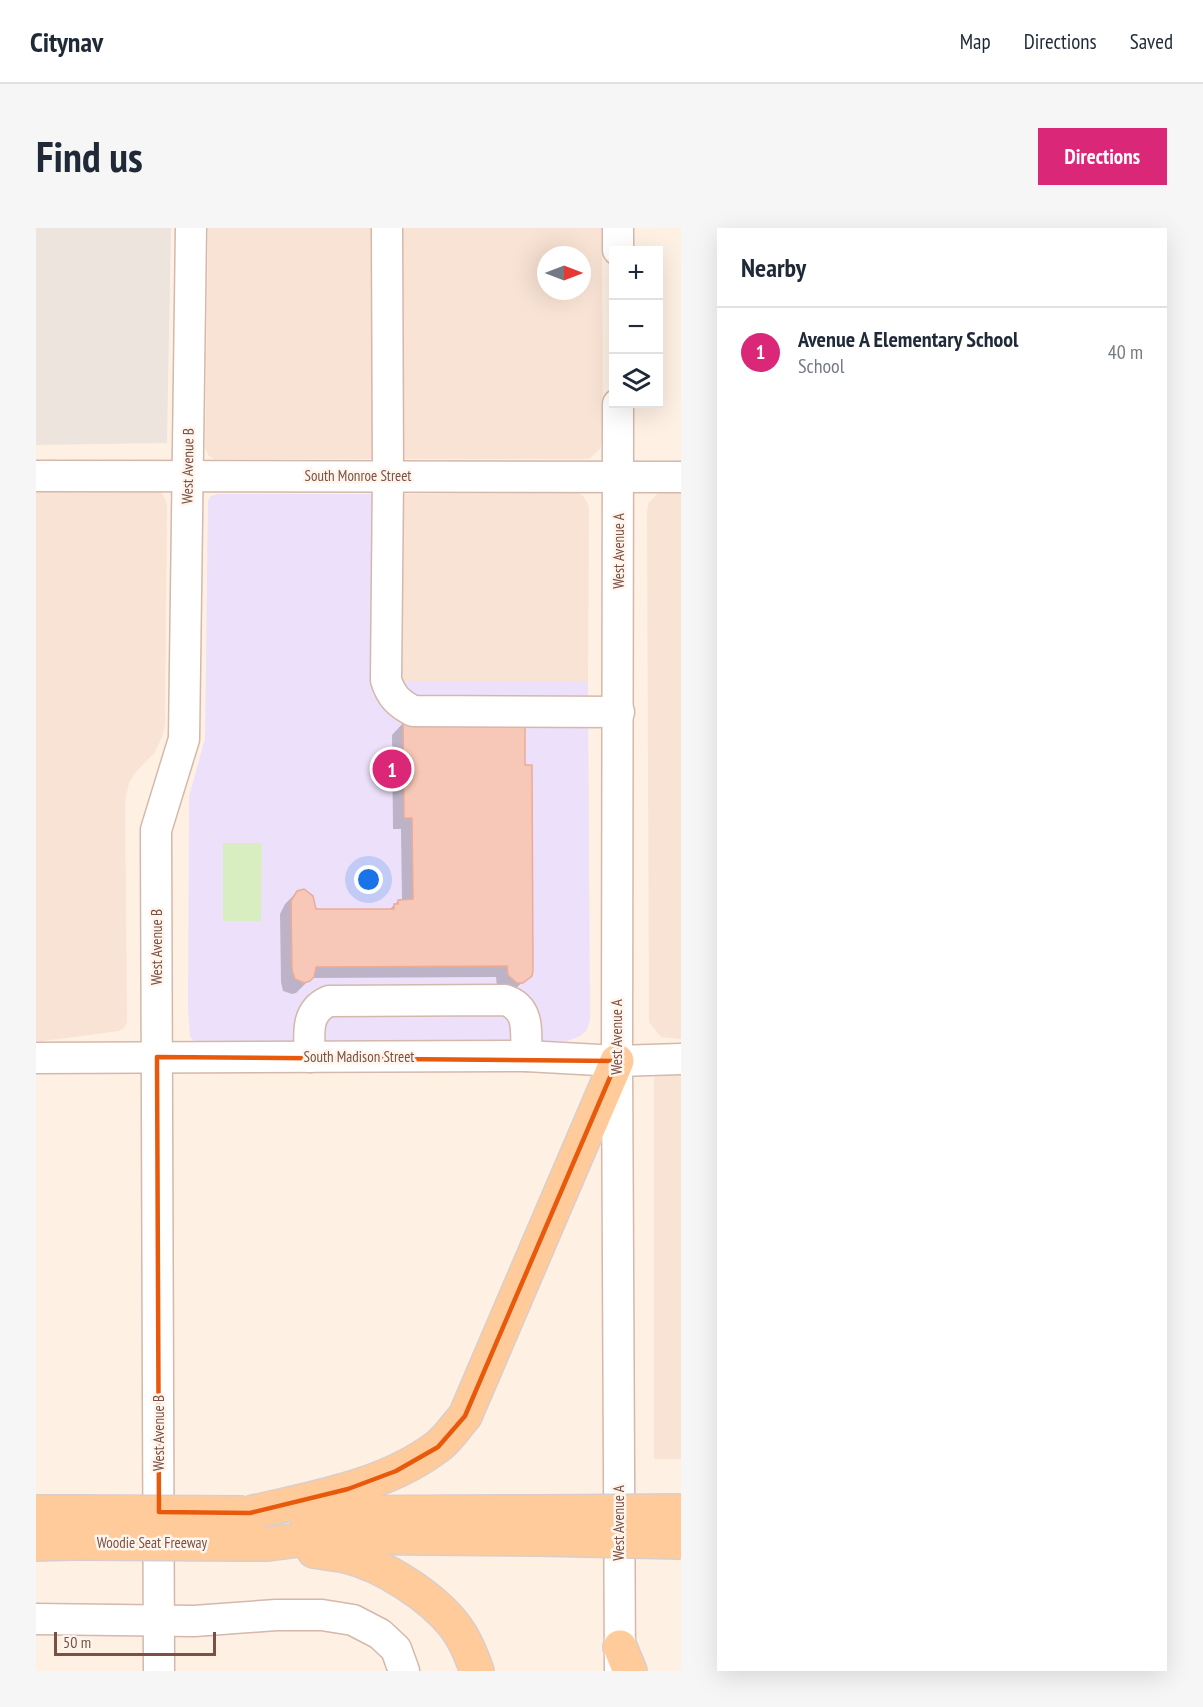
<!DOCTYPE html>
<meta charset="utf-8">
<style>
:root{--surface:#fff;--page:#f6f6f7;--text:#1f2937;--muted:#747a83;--line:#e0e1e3;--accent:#db2777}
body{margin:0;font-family:"PT Sans Narrow",sans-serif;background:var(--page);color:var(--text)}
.controls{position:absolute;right:18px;top:18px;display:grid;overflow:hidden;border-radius:0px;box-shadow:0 6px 24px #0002}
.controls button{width:54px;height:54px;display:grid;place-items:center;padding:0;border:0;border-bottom:2px solid var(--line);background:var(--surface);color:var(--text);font:30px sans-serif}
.compass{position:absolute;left:501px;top:18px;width:54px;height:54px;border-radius:50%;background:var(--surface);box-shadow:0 6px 24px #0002;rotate:90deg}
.scale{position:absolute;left:18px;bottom:15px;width:162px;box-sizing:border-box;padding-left:6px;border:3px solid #7a5146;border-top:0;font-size:16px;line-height:21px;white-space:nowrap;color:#7a5146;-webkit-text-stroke:4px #fff5ec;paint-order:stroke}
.you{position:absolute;left:333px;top:652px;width:21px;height:21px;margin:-15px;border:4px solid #fff;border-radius:50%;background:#1a73e8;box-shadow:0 0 0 9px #1a73e833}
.badge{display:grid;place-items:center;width:39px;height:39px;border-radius:50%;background:var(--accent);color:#fff;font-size:20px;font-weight:700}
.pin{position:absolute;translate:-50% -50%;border:3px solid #fff;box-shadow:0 2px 6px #0006}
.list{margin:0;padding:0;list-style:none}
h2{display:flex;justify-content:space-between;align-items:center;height:78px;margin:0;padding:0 24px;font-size:26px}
h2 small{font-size:20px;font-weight:400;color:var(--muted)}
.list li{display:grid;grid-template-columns:39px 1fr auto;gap:18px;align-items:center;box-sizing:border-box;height:90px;padding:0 24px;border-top:2px solid var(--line)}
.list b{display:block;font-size:22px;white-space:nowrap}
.list p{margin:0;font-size:20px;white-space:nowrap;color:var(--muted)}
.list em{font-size:20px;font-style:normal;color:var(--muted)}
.icon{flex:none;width:33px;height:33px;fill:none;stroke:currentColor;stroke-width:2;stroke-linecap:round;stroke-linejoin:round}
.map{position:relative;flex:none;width:645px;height:1443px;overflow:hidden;border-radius:0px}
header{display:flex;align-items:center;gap:36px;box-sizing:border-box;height:84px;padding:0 30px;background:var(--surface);border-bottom:2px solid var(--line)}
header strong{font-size:28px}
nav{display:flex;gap:33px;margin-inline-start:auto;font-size:21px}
.intro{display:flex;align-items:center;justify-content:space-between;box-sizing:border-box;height:144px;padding:0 36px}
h1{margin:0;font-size:42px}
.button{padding:15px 27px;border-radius:0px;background:var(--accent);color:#fff;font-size:21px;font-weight:700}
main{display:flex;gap:36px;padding:0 36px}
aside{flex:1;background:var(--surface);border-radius:0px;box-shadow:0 6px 24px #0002}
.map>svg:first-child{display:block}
.residential{fill:#f9e3d4;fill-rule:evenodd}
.industrial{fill:#eee4de}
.education{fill:#ede0fb}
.green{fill:#d9eec0}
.shadow{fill:#0003}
.building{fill:#f7c8b8;stroke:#ebab97;stroke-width:1.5}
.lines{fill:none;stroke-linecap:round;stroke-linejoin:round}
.minor-casing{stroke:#d4b8ab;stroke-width:33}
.major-casing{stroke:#dacecb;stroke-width:36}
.minor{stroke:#fff;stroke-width:30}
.major{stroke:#ffcb9a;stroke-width:33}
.major-bridge-casing{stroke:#dacecb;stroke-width:36;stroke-linecap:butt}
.major-bridge{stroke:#ffcb9a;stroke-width:33}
.marked{fill:none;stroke:#e8590c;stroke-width:4.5;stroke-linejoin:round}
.labels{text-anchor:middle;stroke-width:5;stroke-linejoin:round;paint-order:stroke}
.street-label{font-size:15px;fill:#7a5146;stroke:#fff5ec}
</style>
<header>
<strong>Citynav</strong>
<nav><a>Map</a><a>Directions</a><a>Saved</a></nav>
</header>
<div class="intro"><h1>Find us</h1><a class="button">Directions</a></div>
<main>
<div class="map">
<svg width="645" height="1443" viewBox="0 0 645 1443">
<rect width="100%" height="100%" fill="#fff0e4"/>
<!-- residential -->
<g class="residential">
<path d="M172,0H566L567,211L564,221L554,230L546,231H178L172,227L169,220ZM510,27H546V63H510Z"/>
<polygon points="0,253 125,263 131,276 129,498 126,509 119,524 99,545 93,555 89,574 91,794 88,800 83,803 0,814"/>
<polygon points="542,265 547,268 551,274 553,281 552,453 342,453 344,266"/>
<polygon points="622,265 645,265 645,811 625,809 613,794 611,286 612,276"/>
<polygon points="645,842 645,1231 618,1231 618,850 622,844"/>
</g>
<!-- industrial -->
<polygon class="industrial" points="0,0 135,0 131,215 0,217"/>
<!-- education -->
<polygon class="education" points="182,266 344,266 342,453 552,453 554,793 550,803 544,808 531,813 158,813 154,809 152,781 153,569 169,510 172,273 175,268"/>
<!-- green -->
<polygon class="green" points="187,615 226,615 225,693 187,693"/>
<!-- shadow -->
<polygon class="shadow" points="367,495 494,747 474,766 461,759 460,749 275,750 260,765 256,766 247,763 245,754 244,686 249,676 261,664 278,683 352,683 362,673 366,673 365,601 357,601 356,507"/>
<!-- building -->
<polygon class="building" points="489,493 489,537 496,537 497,743 496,748 487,755 481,755 472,747 471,738 280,739 278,749 274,753 268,755 259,751 256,742 255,673 261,663 268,661 277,668 280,681 358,681 358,676 362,676 362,672 377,671 376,590 368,590 367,494"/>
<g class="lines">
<defs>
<g id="minor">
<path d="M351,0L352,249L350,452C355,468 362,475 377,483L583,484"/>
<polyline points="582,0 582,22"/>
<polyline points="582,176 581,833 584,1443"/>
<polyline points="0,248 645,249"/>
<path d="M274,829C273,807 269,783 293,773L469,772C495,780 490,806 490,828"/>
<polyline points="0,830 490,828 581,833 645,831"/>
<polyline points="0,1391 158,1393 240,1387 286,1387 317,1392 344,1406 360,1421 368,1443"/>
<polyline points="123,1443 120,602 148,511 155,0"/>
</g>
<g id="major">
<polyline points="0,1284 39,1284"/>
<path d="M214,1285C277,1270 348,1259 401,1219C412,1211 420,1198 429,1188L581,833"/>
<polyline points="269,1285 501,1284"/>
<polyline points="0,1316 38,1315"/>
<polyline points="208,1316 232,1316 286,1309 501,1311"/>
<path d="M278,1323C289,1325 300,1326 310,1328C347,1337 395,1368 418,1397C429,1411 435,1427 441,1443"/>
<polyline points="584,1419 594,1443"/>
</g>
</defs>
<!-- minor casing -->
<use href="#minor" class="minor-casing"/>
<!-- major casing -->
<use href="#major" class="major-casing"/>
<!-- minor -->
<use href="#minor" class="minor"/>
<!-- major -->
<use href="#major" class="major"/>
<defs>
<g id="major-bridge">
<polyline points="39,1284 208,1285"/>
<polyline points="501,1284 645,1283"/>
<polyline points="501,1311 645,1314"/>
<polyline points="38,1315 208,1316"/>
</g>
</defs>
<!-- major-bridge casing -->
<use href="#major-bridge" class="major-bridge-casing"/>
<!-- major-bridge -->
<use href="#major-bridge" class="major-bridge"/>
</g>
<!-- marked area -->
<path class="marked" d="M121,829L581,833L429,1188L402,1219L360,1243L312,1261L214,1285L123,1284Z"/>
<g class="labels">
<!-- street labels -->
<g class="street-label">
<text transform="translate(152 238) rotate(-89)" y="5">West Avenue B</text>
<text x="322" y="253">South Monroe Street</text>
<text transform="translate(583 323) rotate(-90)" y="5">West Avenue A</text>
<text transform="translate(121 719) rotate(-90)" y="5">West Avenue B</text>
<text transform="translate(581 809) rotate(-90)" y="5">West Avenue A</text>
<text x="323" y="834">South Madison Street</text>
<text transform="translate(123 1205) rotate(-90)" y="5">West Avenue B</text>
<text transform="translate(583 1295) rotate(-90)" y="5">West Avenue A</text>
<text x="116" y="1320">Woodie Seat Freeway</text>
</g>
</g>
</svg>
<div class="controls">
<button>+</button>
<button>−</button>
<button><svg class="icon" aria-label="layers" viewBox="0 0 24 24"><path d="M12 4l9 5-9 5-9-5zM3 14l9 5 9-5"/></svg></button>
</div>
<svg class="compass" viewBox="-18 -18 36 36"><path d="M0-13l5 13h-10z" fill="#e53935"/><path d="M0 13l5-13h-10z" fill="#747a83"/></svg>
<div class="scale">50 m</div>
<div class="you"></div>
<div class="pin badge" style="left:356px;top:541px">1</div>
</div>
<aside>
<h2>Nearby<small></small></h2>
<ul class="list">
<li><span class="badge">1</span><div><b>Avenue A Elementary School</b><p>School</p></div><em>40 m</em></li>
</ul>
</aside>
</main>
